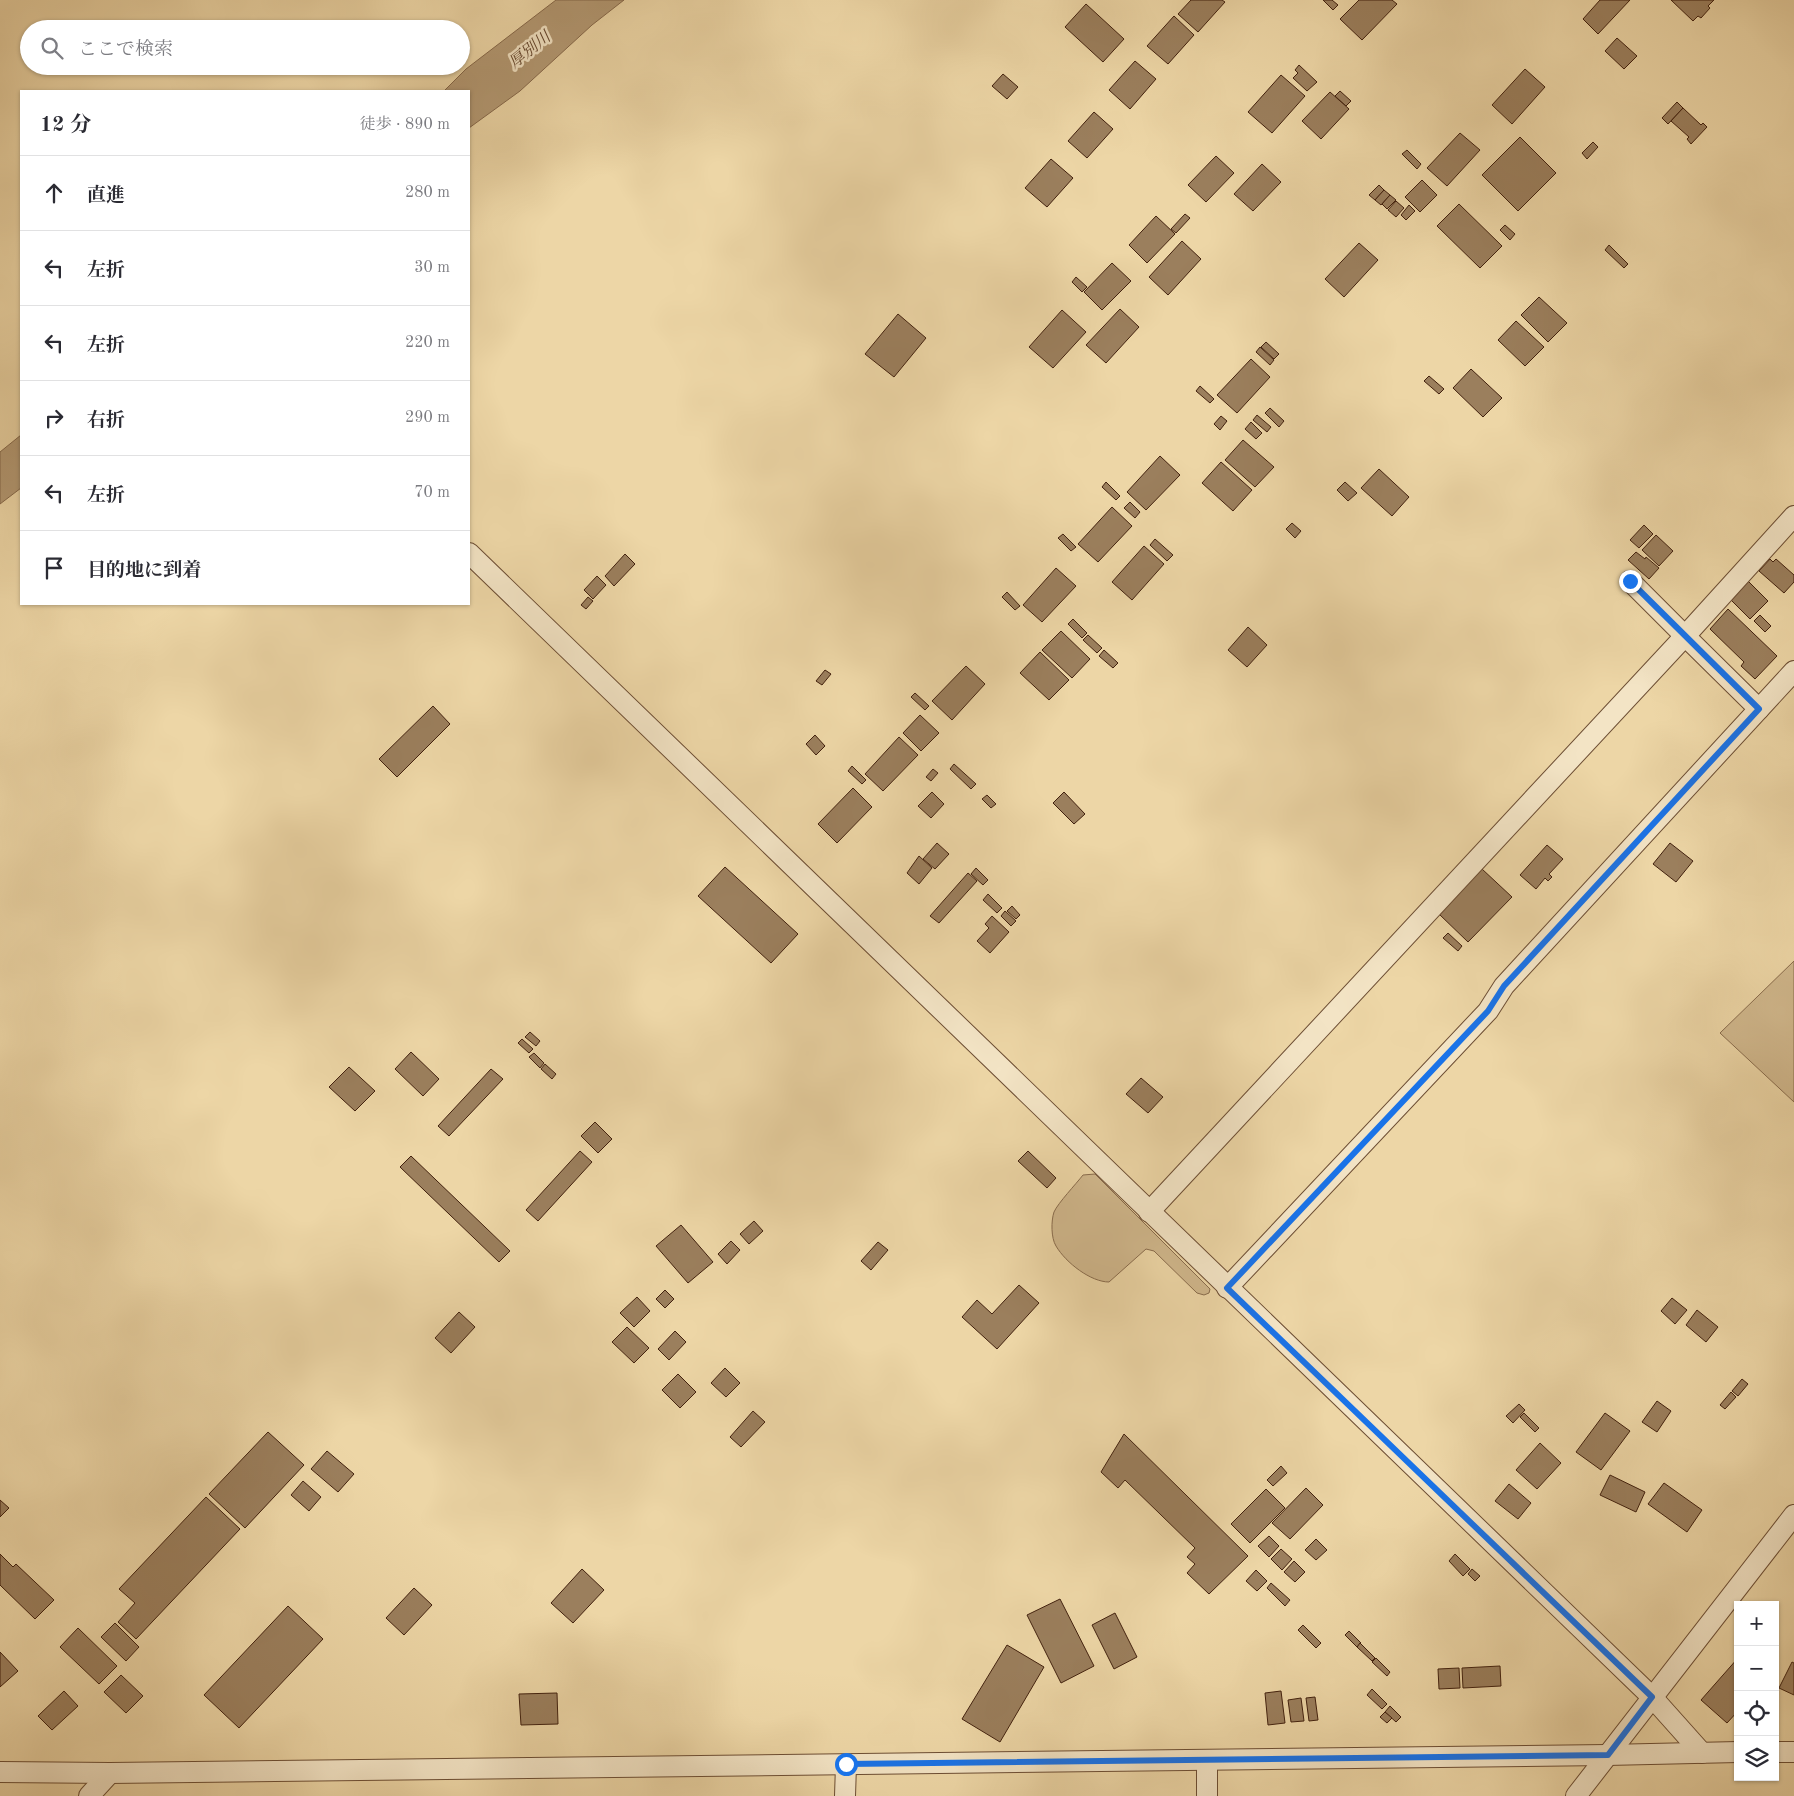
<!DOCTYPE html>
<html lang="ja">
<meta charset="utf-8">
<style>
:root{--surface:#fff;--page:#f2f2f3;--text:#2b2b33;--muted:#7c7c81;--line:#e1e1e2}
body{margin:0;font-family:"Old Standard TT","Noto Serif JP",serif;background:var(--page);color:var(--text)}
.controls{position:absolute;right:15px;bottom:15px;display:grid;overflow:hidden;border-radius:0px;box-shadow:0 1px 4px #0004}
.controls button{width:45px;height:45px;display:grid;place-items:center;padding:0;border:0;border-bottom:1px solid var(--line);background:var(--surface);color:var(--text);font:25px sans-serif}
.stop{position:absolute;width:15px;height:15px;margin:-11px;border:4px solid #1a73e8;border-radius:50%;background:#fff}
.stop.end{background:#1a73e8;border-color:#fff;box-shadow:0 1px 5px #0008}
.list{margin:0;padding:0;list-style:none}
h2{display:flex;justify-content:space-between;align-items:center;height:65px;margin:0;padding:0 20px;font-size:21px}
h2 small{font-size:16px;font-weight:400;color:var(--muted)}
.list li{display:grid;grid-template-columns:32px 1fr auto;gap:15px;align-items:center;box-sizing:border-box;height:75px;padding:0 20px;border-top:1px solid var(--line)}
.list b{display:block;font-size:19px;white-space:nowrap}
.list em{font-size:16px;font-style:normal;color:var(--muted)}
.icon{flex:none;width:28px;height:28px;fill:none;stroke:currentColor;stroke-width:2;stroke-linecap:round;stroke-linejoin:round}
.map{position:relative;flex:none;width:1794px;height:1796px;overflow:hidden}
.search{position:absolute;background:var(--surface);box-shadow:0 1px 4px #0004;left:20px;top:20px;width:450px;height:55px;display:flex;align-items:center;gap:12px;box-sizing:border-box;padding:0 18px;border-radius:28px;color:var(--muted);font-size:19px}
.panel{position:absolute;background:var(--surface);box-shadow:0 1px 4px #0004;left:20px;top:90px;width:450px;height:515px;border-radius:0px}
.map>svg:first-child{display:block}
.green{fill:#d0b78c;stroke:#896c4d}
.water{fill:#b39872;stroke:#86684a}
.building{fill:#9b7f5d;stroke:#42210e}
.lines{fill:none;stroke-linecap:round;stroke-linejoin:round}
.minor-casing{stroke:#6d4e34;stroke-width:22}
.minor{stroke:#f3e4c5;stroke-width:20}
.route{stroke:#1a73e8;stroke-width:6}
.labels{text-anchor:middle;stroke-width:5;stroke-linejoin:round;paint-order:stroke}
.water-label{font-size:16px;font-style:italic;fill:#64452c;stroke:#f3e4c5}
</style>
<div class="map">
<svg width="1794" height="1796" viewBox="0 0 1794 1796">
<rect width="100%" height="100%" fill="#edd6a6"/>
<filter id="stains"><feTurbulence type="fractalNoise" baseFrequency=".004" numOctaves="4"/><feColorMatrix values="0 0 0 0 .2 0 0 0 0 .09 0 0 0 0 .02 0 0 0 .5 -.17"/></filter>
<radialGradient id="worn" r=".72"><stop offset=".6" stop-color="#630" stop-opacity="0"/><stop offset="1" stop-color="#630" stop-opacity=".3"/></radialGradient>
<!-- green -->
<g class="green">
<polygon points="1794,961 1794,1102 1720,1033"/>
<path d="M1095,1174L1210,1289L1209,1293L1204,1295L1197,1293L1154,1251L1146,1249L1109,1282C1091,1282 1066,1263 1056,1246C1051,1238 1051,1221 1054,1212C1058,1203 1076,1184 1083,1175Z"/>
</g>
<!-- water -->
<g class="water">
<polygon points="556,0 624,0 592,25 520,91 469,128 469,91 444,91 466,69"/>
<polygon points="21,435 21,488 0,504 0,452"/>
</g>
<!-- building -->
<g class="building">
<polygon points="1191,0 1222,0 1225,2 1198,32 1178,14"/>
<polygon points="1323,0 1332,0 1338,5 1333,10"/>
<polygon points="1359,0 1392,0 1397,4 1362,40 1340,19"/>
<polygon points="1600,0 1630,0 1598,34 1583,19"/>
<polygon points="1671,0 1714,0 1708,6 1710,8 1701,18 1698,16 1693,21"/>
<polygon points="1086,4 1124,39 1103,62 1065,27"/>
<polygon points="1174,16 1194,35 1168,64 1147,46"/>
<polygon points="1617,38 1637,56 1624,69 1605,51"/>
<polygon points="1135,61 1156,79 1130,109 1109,90"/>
<polygon points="1299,65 1317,82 1307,91 1293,78 1298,73 1295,70"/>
<polygon points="1525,69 1545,87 1512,124 1492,105"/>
<polygon points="1003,74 1018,87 1007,99 992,86"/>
<polygon points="1281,75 1305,96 1272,133 1248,112"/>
<polygon points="1340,91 1351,101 1346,106 1335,96"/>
<polygon points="1330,92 1349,109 1321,139 1302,121"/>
<polygon points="1677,102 1683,108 1668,124 1662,118"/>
<polygon points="1683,108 1701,125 1703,123 1707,127 1691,144 1687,139 1689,137 1671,121"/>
<polygon points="1094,112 1113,129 1087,158 1068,141"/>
<polygon points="1460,133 1480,150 1447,186 1427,168"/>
<polygon points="1520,137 1556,173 1518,211 1482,175"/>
<polygon points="1593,142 1598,147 1587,159 1582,153"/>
<polygon points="1407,150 1421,164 1417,169 1402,154"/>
<polygon points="1216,156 1234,173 1206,202 1188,185"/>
<polygon points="1051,159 1073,178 1047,207 1025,188"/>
<polygon points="1262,164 1281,182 1253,211 1234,194"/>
<polygon points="1422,180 1437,195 1420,212 1405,197"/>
<polygon points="1379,185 1384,190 1375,200 1369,195"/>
<polygon points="1384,190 1390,195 1381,205 1375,200"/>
<polygon points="1390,195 1396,200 1387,209 1382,204"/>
<polygon points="1396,201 1404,208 1396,217 1388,210"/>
<polygon points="1459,204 1502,246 1480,268 1437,226"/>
<polygon points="1409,205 1415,211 1406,220 1401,215"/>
<polygon points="1185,214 1190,218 1176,233 1171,229"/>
<polygon points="1156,216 1175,234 1147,263 1129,245"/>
<polygon points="1505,225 1515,234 1510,240 1500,230"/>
<polygon points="1182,241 1201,259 1168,295 1149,277"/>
<polygon points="1359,243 1378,260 1344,297 1325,279"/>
<polygon points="1609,245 1628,264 1624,268 1605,250"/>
<polygon points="1112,263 1131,281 1102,310 1084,292"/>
<polygon points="1076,277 1087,287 1082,292 1072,282"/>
<polygon points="1539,297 1567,323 1548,342 1521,315"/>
<polygon points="1120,309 1139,327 1106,363 1086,345"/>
<polygon points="1062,310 1086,332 1053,368 1029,347"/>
<polygon points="898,314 926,338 894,377 865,354"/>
<polygon points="1516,321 1544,347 1525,366 1498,340"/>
<polygon points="1266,342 1279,354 1274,359 1261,347"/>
<polygon points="1260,347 1274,360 1270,365 1256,352"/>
<polygon points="1251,359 1270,377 1237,413 1217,395"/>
<polygon points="1471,369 1502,398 1483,417 1453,388"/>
<polygon points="1429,376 1444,389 1439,394 1424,381"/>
<polygon points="1200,386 1214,399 1210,403 1196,391"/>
<polygon points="1270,408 1284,421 1279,427 1265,413"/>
<polygon points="1257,415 1271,427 1267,432 1253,420"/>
<polygon points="1221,416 1227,421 1220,430 1214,424"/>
<polygon points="1251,422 1262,433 1256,439 1245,429"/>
<polygon points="1243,440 1274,467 1255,487 1225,460"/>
<polygon points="1160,456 1180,475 1146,510 1127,492"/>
<polygon points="1221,462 1252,490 1233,511 1202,483"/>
<polygon points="1379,469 1409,497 1392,516 1361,488"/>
<polygon points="1106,482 1120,496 1116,500 1102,487"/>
<polygon points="1345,482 1357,493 1348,501 1337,490"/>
<polygon points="1130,502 1140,512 1135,518 1124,508"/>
<polygon points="1112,507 1132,526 1098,562 1078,544"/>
<polygon points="1292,523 1301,531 1295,538 1286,529"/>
<polygon points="1644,525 1653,534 1639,548 1630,540"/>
<polygon points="1063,534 1076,547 1071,551 1058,538"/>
<polygon points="1656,535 1673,551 1659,566 1642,550"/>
<polygon points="1155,539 1173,555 1167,561 1150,545"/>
<polygon points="1144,546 1164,564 1132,600 1112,582"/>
<polygon points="1636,552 1645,559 1646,557 1659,568 1649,579 1628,560"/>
<polygon points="625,554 635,564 614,586 605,576"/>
<polygon points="1770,559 1773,562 1776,559 1794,575 1794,582 1784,593 1759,571"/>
<polygon points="1056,568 1076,586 1042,622 1023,605"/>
<polygon points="597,576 606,585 593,599 584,590"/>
<polygon points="1748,581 1768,601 1750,619 1730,599"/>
<polygon points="1007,592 1020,606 1015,610 1002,597"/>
<polygon points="588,597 593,601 586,609 581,605"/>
<polygon points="1728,609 1777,656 1755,679 1741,666 1744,662 1710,629"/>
<polygon points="1760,615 1771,626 1765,632 1754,621"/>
<polygon points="1073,619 1087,633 1082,638 1068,624"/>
<polygon points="1248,627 1267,645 1247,667 1228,650"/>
<polygon points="1061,631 1090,659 1072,678 1042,650"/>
<polygon points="1088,635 1102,648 1097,653 1083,640"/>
<polygon points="1104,650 1118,663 1113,668 1099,656"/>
<polygon points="1040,652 1069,680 1049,700 1020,673"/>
<polygon points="966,666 985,684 952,720 932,701"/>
<polygon points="825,670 831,674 822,685 816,681"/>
<polygon points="915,693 929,706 925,710 911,697"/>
<polygon points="433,706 450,724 397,777 379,759"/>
<polygon points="920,715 939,733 921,751 903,733"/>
<polygon points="815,735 825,746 816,755 806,744"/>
<polygon points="899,737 918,755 883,791 865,774"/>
<polygon points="954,764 976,784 971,789 950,769"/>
<polygon points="852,766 866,780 862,784 848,771"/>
<polygon points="933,769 938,773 931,781 926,777"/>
<polygon points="853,788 872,807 837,843 818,824"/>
<polygon points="932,792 944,804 931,818 918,806"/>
<polygon points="1064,792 1085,814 1074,824 1053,803"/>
<polygon points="987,795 996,804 991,808 982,799"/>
<polygon points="937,843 949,854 935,869 923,859"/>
<polygon points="1670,843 1693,861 1676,882 1653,864"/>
<polygon points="1547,845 1563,859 1549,874 1552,877 1548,881 1545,878 1536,889 1520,875"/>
<polygon points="919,856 932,868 919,884 907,873"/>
<polygon points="725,867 798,934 771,963 698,896"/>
<polygon points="976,868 988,880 983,885 971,874"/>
<polygon points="1482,869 1512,897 1468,942 1439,914"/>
<polygon points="968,873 977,881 939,923 930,916"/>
<polygon points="988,894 1002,908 997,913 983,900"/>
<polygon points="1012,906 1020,915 1016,919 1007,911"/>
<polygon points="1005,911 1016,921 1011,926 1001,916"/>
<polygon points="992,916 1009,932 990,953 977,941 989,928 985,924"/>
<polygon points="1448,933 1462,946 1458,951 1443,938"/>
<polygon points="530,1032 540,1041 536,1046 525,1037"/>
<polygon points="522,1039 533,1049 529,1053 518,1043"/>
<polygon points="411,1052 439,1079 423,1096 395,1069"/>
<polygon points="534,1053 544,1063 540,1068 529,1057"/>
<polygon points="545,1064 556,1074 552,1079 541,1069"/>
<polygon points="349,1067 375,1091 355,1111 329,1087"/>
<polygon points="491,1069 503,1079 449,1136 438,1126"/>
<polygon points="1141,1078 1163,1097 1148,1113 1126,1094"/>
<polygon points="595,1122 612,1139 598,1153 581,1136"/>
<polygon points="580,1151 592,1162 538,1221 526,1210"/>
<polygon points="1028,1151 1056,1178 1047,1188 1018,1161"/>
<polygon points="411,1156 510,1251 499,1262 400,1167"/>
<polygon points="754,1221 763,1231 749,1244 740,1234"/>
<polygon points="681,1225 713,1262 688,1283 656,1246"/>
<polygon points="731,1241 740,1250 727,1264 718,1254"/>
<polygon points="878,1242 888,1250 871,1270 861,1261"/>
<polygon points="1019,1285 1039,1303 997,1349 962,1317 977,1300 992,1314"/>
<polygon points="665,1290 674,1299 665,1308 656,1299"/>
<polygon points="637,1297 650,1311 634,1327 620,1313"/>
<polygon points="1672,1298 1687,1310 1675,1324 1661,1311"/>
<polygon points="1697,1310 1718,1327 1706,1342 1686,1325"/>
<polygon points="459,1312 475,1327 451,1353 435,1338"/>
<polygon points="627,1327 649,1348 634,1363 612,1342"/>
<polygon points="675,1331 686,1342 669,1360 658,1349"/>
<polygon points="725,1368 740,1383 726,1397 711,1383"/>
<polygon points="678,1374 696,1392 680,1408 662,1390"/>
<polygon points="1742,1379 1748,1384 1738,1396 1732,1391"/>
<polygon points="1731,1392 1736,1397 1725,1409 1720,1405"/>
<polygon points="1657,1401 1671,1411 1657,1432 1642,1422"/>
<polygon points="1519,1404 1525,1410 1513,1423 1506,1416"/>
<polygon points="753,1411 765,1422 741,1447 730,1437"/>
<polygon points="1524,1413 1539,1428 1535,1432 1520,1417"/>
<polygon points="1605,1413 1630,1431 1601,1470 1576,1452"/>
<polygon points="268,1432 304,1465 245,1528 209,1494"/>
<polygon points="1124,1434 1248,1556 1209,1594 1187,1573 1195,1564 1187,1557 1195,1548 1125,1480 1118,1488 1101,1472"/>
<polygon points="1540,1443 1561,1463 1537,1489 1516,1470"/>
<polygon points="327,1451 354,1474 338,1492 311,1469"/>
<polygon points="1281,1466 1287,1473 1273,1486 1267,1480"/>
<polygon points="1610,1475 1645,1492 1636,1512 1600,1495"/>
<polygon points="303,1481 321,1497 309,1511 291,1495"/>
<polygon points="1664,1483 1702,1510 1687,1532 1648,1504"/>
<polygon points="1509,1484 1531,1503 1518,1519 1495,1501"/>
<polygon points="1306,1488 1323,1505 1290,1539 1272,1523"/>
<polygon points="1266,1489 1285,1508 1250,1543 1231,1524"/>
<polygon points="206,1497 240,1529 136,1639 118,1622 135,1603 119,1589"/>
<polygon points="0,1500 9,1508 0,1517"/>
<polygon points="1269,1536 1279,1546 1269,1557 1258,1546"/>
<polygon points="1316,1539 1327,1550 1316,1560 1305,1550"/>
<polygon points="1281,1549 1292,1559 1282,1570 1271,1559"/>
<polygon points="0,1554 13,1567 16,1564 54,1600 35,1619 0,1585"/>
<polygon points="1455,1554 1470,1569 1463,1576 1449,1561"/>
<polygon points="1294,1561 1305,1572 1295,1582 1284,1572"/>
<polygon points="582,1569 604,1590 573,1623 551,1603"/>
<polygon points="1472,1569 1480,1576 1475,1581 1468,1574"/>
<polygon points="1256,1570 1267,1581 1257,1591 1246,1581"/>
<polygon points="1271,1583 1290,1600 1285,1606 1267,1588"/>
<polygon points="414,1588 432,1605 404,1635 386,1618"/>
<polygon points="1060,1599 1094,1666 1061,1683 1027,1615"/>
<polygon points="288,1606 323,1639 239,1728 204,1695"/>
<polygon points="1115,1613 1137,1657 1114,1669 1092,1625"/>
<polygon points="115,1623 139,1647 126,1661 101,1637"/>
<polygon points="1303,1625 1321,1643 1316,1648 1298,1630"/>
<polygon points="78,1628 117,1666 99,1684 60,1647"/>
<polygon points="1349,1631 1361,1643 1357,1647 1345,1635"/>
<polygon points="1360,1643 1375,1658 1372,1661 1357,1647"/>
<polygon points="1007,1645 1044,1667 1000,1742 962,1719"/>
<polygon points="0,1652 18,1671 0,1687"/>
<polygon points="1376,1658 1390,1672 1387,1676 1372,1662"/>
<polygon points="1738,1658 1738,1711 1727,1723 1701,1700"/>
<polygon points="1792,1662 1794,1663 1794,1695 1779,1688"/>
<polygon points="1500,1666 1501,1686 1463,1688 1462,1668"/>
<polygon points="1459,1668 1460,1688 1439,1689 1438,1669"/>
<polygon points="121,1675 143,1696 126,1713 104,1692"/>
<polygon points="1372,1689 1387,1704 1382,1709 1367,1695"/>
<polygon points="64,1691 78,1706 52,1730 38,1716"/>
<polygon points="1281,1691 1285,1723 1268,1725 1265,1693"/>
<polygon points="557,1693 558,1724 521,1725 519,1694"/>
<polygon points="1315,1697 1318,1720 1309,1721 1306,1698"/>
<polygon points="1301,1698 1304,1721 1291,1722 1288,1700"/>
<polygon points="1390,1706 1401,1717 1396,1722 1385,1712"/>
<polygon points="1385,1712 1392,1718 1387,1723 1380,1717"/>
</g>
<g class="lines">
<defs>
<g id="minor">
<polyline points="469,553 1652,1697 1702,1753"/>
<polyline points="1759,709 1685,636 1794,516"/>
<polyline points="1149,1212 1685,636 1630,581"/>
<polyline points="1227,1288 1488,1011 1504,986 1794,671"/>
<polyline points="1775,1752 1794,1752"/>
<polyline points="0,1772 110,1773 1607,1755 1738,1752"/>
<polyline points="89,1796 110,1773"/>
<polyline points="845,1796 846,1765"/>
<polyline points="1207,1796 1207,1760"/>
<polyline points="1576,1796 1794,1515"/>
</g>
</defs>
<!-- minor casing -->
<use href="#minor" class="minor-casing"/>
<!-- minor -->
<use href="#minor" class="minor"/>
</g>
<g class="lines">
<!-- route -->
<polyline class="route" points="846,1764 1608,1755 1652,1697 1227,1288 1488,1011 1504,986 1759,709 1630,581"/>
</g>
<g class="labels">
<!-- water labels -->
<g class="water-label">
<text transform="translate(529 49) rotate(-39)" y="6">厚別川</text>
</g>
</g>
<rect width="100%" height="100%" filter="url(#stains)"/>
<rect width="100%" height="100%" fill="url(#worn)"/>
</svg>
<div class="controls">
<button>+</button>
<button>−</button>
<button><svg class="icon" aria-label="locate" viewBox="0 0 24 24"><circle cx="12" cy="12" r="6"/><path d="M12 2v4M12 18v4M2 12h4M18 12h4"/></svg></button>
<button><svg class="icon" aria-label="layers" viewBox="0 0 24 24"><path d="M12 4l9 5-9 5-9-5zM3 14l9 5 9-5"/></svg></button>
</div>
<div class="stop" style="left:846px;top:1764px"></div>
<div class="stop end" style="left:1630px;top:581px"></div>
<div class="search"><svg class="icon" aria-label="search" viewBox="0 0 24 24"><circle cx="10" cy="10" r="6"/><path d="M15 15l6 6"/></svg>ここで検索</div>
<section class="panel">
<h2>12 分<small>徒歩 · 890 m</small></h2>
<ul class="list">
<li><svg class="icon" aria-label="ahead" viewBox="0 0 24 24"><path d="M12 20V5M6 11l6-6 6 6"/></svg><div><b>直進</b></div><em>280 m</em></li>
<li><svg class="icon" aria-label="left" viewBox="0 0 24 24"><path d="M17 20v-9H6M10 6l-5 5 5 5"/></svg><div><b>左折</b></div><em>30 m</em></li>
<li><svg class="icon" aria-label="left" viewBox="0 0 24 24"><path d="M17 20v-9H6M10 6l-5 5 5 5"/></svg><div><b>左折</b></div><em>220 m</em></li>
<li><svg class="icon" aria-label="right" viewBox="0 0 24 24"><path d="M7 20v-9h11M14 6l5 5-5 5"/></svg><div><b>右折</b></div><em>290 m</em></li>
<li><svg class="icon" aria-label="left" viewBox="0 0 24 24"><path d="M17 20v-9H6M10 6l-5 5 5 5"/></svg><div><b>左折</b></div><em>70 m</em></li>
<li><svg class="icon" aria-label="arrive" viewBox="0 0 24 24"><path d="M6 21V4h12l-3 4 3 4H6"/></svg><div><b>目的地に到着</b></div></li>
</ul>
</section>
</div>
